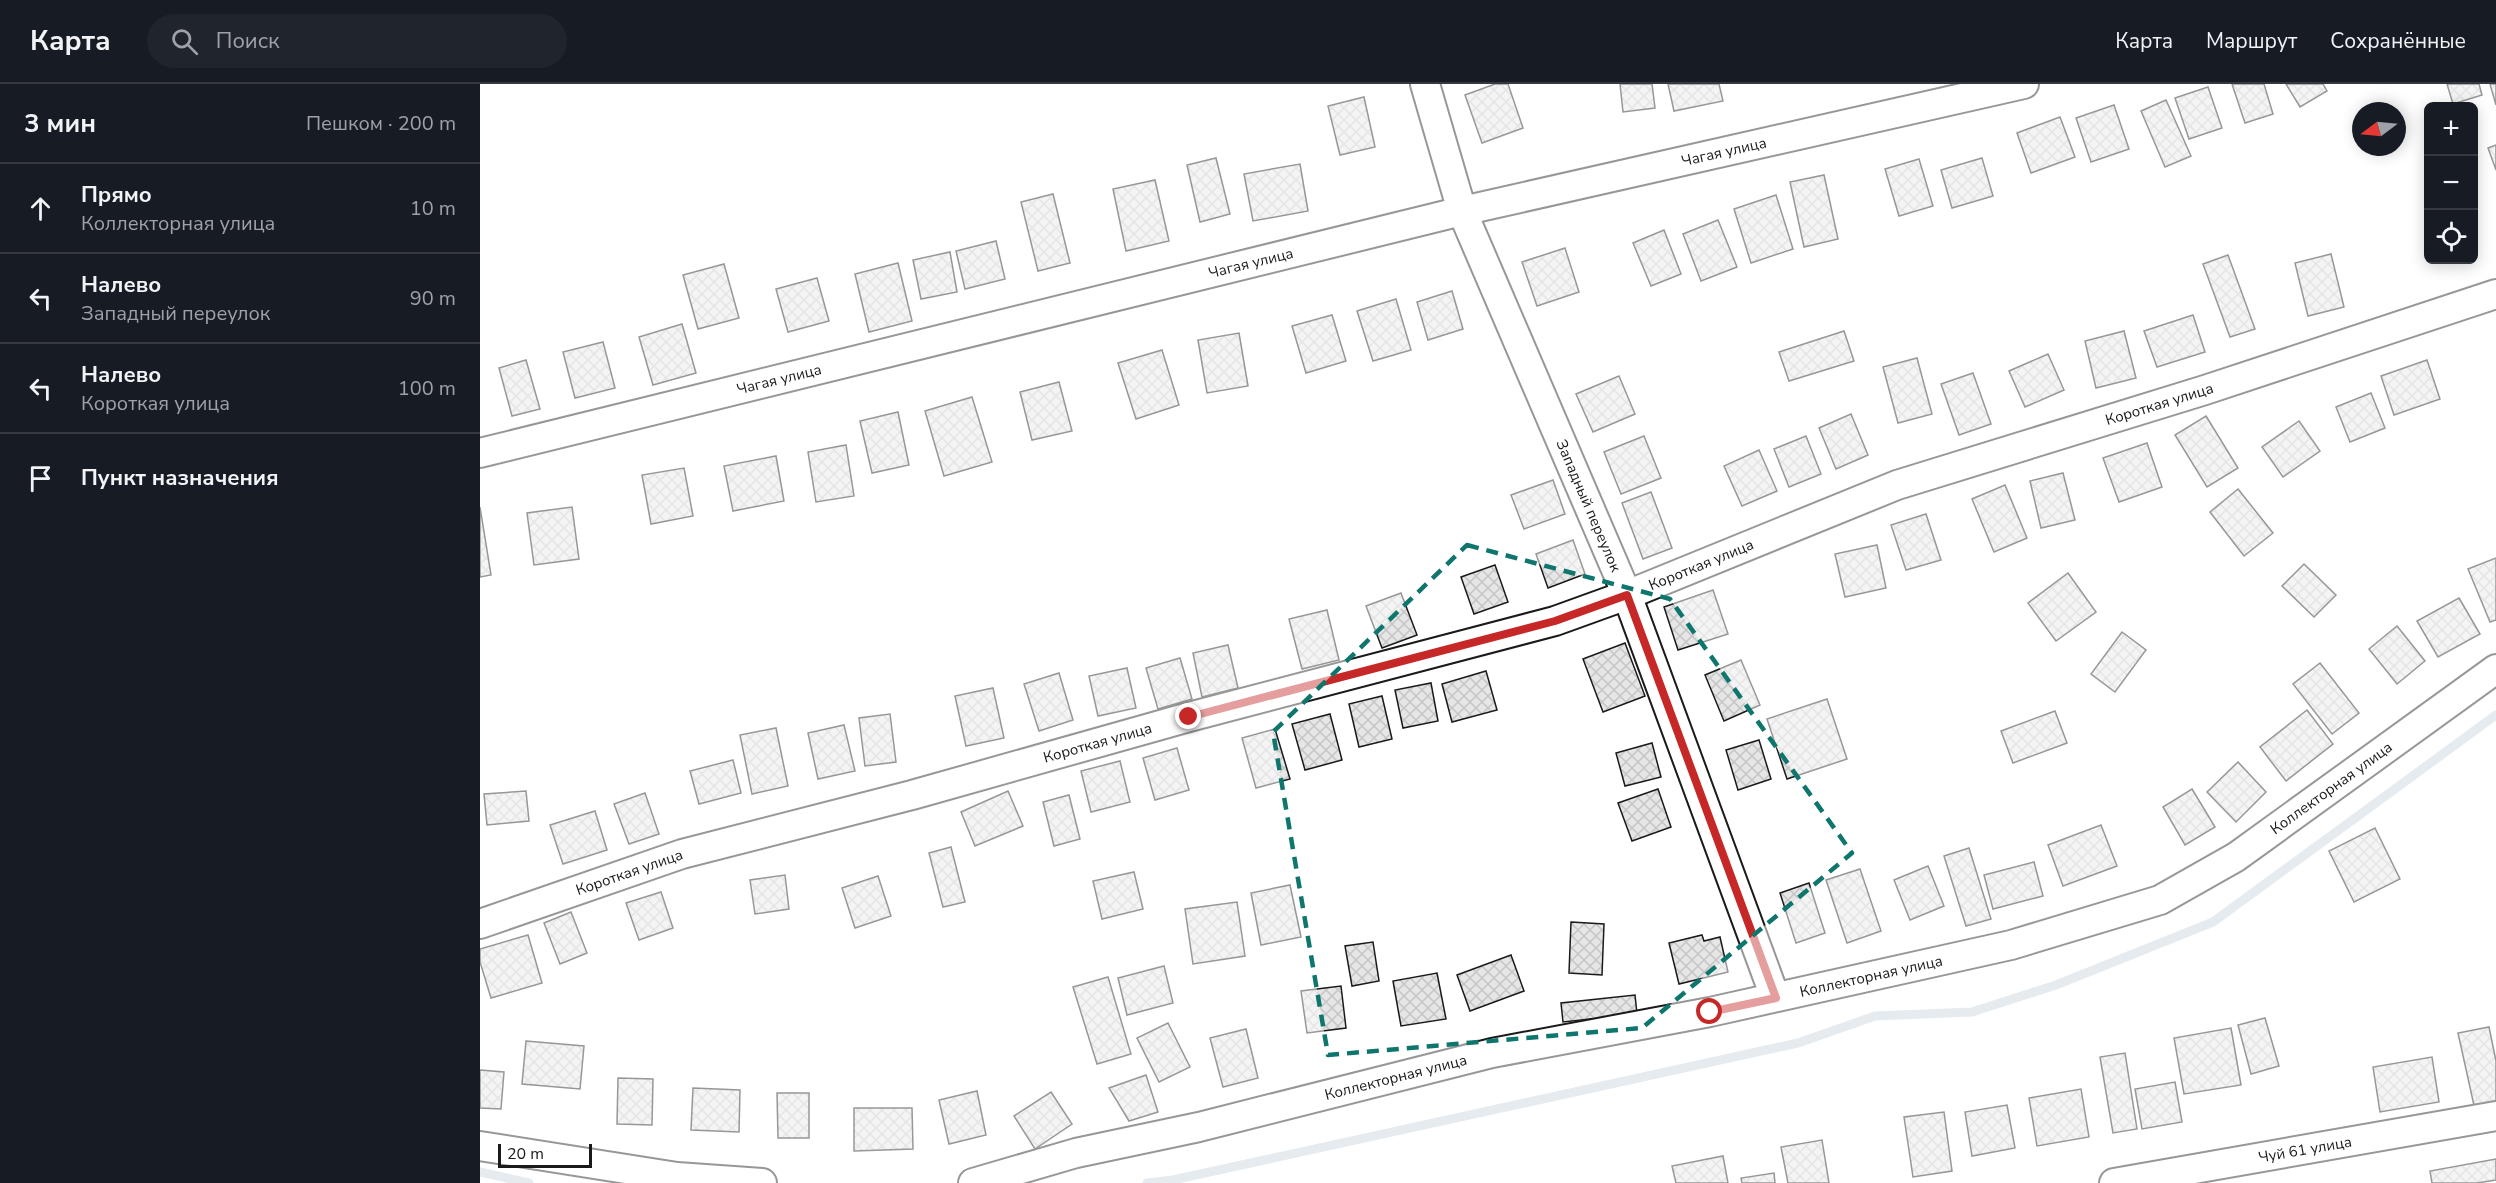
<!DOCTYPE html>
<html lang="ru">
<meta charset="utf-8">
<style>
:root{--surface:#171b24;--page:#20242c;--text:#f1f3f6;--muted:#9ea1a6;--line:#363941}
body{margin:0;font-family:"Nunito Sans",sans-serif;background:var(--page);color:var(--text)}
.controls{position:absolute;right:18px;top:18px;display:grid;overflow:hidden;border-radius:9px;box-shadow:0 3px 15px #0003}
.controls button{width:54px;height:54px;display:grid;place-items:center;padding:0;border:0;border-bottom:2px solid var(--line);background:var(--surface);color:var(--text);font:30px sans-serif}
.compass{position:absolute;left:1872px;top:18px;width:54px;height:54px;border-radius:50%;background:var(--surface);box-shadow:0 3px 15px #0003;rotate:254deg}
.scale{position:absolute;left:18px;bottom:15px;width:94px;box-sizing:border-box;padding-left:6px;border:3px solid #1a1a1a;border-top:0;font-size:16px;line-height:21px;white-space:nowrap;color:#1a1a1a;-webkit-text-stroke:4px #fff;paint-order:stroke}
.stop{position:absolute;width:18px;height:18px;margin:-14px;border:4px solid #c62828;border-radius:50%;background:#fff}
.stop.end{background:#c62828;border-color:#fff;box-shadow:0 2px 6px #0008}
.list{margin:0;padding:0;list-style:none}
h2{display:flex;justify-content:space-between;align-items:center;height:78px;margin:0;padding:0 24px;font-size:26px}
h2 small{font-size:20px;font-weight:400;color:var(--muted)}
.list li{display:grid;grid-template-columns:39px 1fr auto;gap:18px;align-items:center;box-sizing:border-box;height:90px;padding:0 24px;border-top:2px solid var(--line)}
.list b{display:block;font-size:22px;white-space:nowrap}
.list p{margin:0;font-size:20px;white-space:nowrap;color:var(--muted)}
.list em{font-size:20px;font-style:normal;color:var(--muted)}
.icon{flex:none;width:33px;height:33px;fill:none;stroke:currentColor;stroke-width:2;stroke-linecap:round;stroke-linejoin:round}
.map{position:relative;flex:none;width:2016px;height:1099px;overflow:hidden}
header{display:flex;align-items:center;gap:36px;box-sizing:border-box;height:84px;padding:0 30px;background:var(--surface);border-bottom:2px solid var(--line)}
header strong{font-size:28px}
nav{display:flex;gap:33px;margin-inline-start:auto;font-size:21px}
.search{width:420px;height:54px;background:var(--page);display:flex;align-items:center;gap:15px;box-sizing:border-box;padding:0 21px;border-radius:33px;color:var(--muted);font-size:22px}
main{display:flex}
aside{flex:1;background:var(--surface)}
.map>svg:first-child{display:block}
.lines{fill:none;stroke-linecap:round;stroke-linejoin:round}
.stream{stroke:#c6d2dc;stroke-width:9}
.building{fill:url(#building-cross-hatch);stroke:#1a1a1a;stroke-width:1.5}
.minor-casing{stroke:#1a1a1a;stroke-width:32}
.minor{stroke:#fff;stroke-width:28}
.route{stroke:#c62828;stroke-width:8}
.marked{fill:none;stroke:#0f766e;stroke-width:4.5;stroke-dasharray:12 8;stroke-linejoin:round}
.labels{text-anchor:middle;stroke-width:4.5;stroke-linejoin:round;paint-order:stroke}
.street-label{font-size:15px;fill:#1a1a1a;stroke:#fff}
</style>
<header>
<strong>Карта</strong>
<div class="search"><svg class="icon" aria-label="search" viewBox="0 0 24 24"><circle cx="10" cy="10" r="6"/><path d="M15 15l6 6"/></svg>Поиск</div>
<nav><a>Карта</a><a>Маршрут</a><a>Сохранённые</a></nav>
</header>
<main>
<aside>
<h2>3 мин<small>Пешком · 200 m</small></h2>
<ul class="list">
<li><svg class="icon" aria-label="ahead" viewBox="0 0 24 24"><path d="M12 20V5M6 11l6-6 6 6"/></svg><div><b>Прямо</b><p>Коллекторная улица</p></div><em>10 m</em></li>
<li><svg class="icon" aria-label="left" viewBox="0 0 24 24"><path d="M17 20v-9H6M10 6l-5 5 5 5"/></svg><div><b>Налево</b><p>Западный переулок</p></div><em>90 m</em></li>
<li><svg class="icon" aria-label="left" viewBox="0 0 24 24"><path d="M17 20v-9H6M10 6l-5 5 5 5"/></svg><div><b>Налево</b><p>Короткая улица</p></div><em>100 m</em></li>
<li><svg class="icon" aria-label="arrive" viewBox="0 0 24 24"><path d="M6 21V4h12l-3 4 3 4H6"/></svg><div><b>Пункт назначения</b></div></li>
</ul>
</aside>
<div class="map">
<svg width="2016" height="1099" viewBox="0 0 2016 1099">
<defs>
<pattern id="building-cross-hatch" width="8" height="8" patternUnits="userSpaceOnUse" patternTransform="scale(1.5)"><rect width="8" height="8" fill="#e6e6e6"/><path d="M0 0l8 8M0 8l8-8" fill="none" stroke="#c5c5c5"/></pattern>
</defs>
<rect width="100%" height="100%" fill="#fff"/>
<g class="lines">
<!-- stream -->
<g class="stream">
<polyline points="0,1088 49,1099"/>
<polyline points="667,1099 693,1096 1318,959 1395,932 1492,928 1576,901 1733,838 2016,631"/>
</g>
</g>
<!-- building -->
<g class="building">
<polygon points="1015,0 1028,0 1043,44 1002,59 985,11"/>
<polygon points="1140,0 1172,0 1175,24 1143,28"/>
<polygon points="1188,0 1239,0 1243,17 1194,27"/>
<polygon points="1752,0 1784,0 1793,30 1765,39"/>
<polygon points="1806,0 1843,0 1847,7 1820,23"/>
<polygon points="1967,0 1999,0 2002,11 1973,20"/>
<polygon points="2010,0 2016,0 2016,21"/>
<polygon points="1728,3 1742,44 1709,55 1695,14"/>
<polygon points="884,13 895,63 860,71 848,22"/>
<polygon points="1686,16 1711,72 1685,83 1661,27"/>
<polygon points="1634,21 1649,65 1611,78 1596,34"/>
<polygon points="1580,33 1595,73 1551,89 1537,49"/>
<polygon points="2016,61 2016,86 2008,64"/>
<polygon points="736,74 750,130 720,138 707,81"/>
<polygon points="1502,74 1513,112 1472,124 1461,86"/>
<polygon points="1439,75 1453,122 1419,132 1405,85"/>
<polygon points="820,80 828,127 773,137 764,90"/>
<polygon points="1344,91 1358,155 1324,163 1310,98"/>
<polygon points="675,96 689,157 646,167 633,105"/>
<polygon points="573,110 590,179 558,187 541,118"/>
<polygon points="1296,111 1313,165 1271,179 1254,125"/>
<polygon points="1238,136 1257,183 1221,197 1203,150"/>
<polygon points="1184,146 1201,190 1171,202 1153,159"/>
<polygon points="516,157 525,195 485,205 476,167"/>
<polygon points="1085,164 1099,208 1057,222 1042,178"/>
<polygon points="470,168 477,208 441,215 433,176"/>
<polygon points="1851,170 1864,223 1828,232 1815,179"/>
<polygon points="1748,171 1775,245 1750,253 1723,180"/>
<polygon points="418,179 432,237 389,248 375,190"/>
<polygon points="244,180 259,234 218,245 203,191"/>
<polygon points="337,194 349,237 308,248 296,205"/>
<polygon points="972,207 983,245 948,256 937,218"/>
<polygon points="916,215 931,266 893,277 877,227"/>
<polygon points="852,231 866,277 826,289 812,242"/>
<polygon points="1713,231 1725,268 1677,283 1664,247"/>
<polygon points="202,240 216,289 173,301 159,253"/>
<polygon points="1364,247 1374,277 1309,297 1299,268"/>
<polygon points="1644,247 1656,294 1616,304 1605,257"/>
<polygon points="759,249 768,302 727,309 718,256"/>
<polygon points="123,258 135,304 95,314 83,268"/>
<polygon points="682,266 699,321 656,335 638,279"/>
<polygon points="1568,270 1584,306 1545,323 1529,287"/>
<polygon points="1437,274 1452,330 1418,339 1403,283"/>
<polygon points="46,276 60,325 32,332 19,284"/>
<polygon points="1947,276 1960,315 1914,331 1901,292"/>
<polygon points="1493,289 1511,340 1479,351 1461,300"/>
<polygon points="1139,292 1155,330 1113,348 1096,310"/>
<polygon points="579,298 592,347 552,356 540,308"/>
<polygon points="1891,309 1905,344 1870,358 1856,323"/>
<polygon points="492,313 512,378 464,392 445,327"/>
<polygon points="418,328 429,381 392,389 380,337"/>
<polygon points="1371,330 1388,371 1356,385 1339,344"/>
<polygon points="1726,332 1758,384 1727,403 1695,351"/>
<polygon points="1819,337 1840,367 1803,393 1782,363"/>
<polygon points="1164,352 1181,394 1141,410 1124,368"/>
<polygon points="1326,352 1341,390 1309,403 1294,365"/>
<polygon points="1667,359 1682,403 1639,418 1623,374"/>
<polygon points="366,361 374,412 336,418 328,368"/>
<polygon points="1279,366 1297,407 1262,422 1244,382"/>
<polygon points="296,372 304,417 253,427 244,382"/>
<polygon points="204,384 213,432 171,440 162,391"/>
<polygon points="1583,389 1595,436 1561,444 1550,397"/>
<polygon points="1073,396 1085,430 1044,445 1031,411"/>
<polygon points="1525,401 1547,454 1514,468 1492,415"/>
<polygon points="1758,405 1793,449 1764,472 1730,428"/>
<polygon points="1171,408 1192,464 1163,475 1142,419"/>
<polygon points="0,423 11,491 0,493"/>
<polygon points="92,423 99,475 54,481 47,429"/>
<polygon points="1446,430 1461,476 1426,486 1411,441"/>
<polygon points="1093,456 1105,490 1068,504 1056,470"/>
<polygon points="1397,461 1406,504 1365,513 1355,470"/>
<polygon points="2016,474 2016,536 2010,538 1988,485"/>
<polygon points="1824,480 1856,511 1834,533 1802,502"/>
<polygon points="1015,481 1028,518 994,530 981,493"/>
<polygon points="1588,489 1616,528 1576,557 1548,519"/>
<polygon points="1233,506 1248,550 1198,566 1184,523"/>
<polygon points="921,509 937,551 902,564 886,522"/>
<polygon points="1979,514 2000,550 1958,573 1937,537"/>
<polygon points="847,526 859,576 822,585 809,535"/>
<polygon points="1917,542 1945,577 1917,600 1889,565"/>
<polygon points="1642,548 1666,566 1635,608 1611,590"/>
<polygon points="1145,559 1165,612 1123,628 1103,575"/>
<polygon points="748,561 758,604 722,613 713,569"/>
<polygon points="700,574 712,615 678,625 666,584"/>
<polygon points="1261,576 1280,621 1244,637 1225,591"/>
<polygon points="1840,579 1879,629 1852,650 1813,600"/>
<polygon points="647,584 656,624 618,632 609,592"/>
<polygon points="1006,587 1017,626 972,638 962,600"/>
<polygon points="579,589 593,636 559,647 544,600"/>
<polygon points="951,599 958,637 923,644 915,606"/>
<polygon points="513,604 524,654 486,662 475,612"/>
<polygon points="902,612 912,655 879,663 869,620"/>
<polygon points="1347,615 1367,675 1307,695 1287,635"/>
<polygon points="1827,626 1853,660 1806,697 1780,663"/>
<polygon points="1575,627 1587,659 1533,679 1521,647"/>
<polygon points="410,630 416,678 385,682 379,634"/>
<polygon points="850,630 862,676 825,686 812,640"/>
<polygon points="364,641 375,687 338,695 328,649"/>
<polygon points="296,644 308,702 272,710 260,651"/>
<polygon points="795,645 810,695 776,704 762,654"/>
<polygon points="1279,656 1291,695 1258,706 1246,666"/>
<polygon points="1172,659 1181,693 1145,702 1136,669"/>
<polygon points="697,664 709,706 675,716 663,674"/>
<polygon points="253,676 261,709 219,720 210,687"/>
<polygon points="640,677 650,718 611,728 601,687"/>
<polygon points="1758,678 1786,708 1756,738 1727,708"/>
<polygon points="1178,705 1191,743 1152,757 1138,719"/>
<polygon points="1712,705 1735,743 1705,761 1683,723"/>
<polygon points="46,707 49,737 7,741 4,710"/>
<polygon points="528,707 543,742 495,762 481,728"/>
<polygon points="165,709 179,750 149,760 134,720"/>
<polygon points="589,711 600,755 574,762 563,718"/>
<polygon points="115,727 127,766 83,780 70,741"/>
<polygon points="1621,741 1637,782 1583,802 1568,761"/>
<polygon points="1895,744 1920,795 1874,818 1849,767"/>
<polygon points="471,763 485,818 463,823 449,769"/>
<polygon points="1489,764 1511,835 1486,842 1464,772"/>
<polygon points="1554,778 1563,812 1513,825 1504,791"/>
<polygon points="1448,782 1464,822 1430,836 1414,796"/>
<polygon points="1380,785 1401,847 1367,859 1346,796"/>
<polygon points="654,788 663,825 622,835 613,797"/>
<polygon points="305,791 309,825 275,830 270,796"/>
<polygon points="398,792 411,832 375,844 362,804"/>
<polygon points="1329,799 1345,849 1316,859 1300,809"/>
<polygon points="810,801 821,853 781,861 771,809"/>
<polygon points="181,808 193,844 159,856 146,819"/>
<polygon points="757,818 765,872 713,880 705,825"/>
<polygon points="91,828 107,869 80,880 64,839"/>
<polygon points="1091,838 1124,840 1122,891 1089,889"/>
<polygon points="48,851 62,899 11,914 0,878 0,865"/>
<polygon points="1222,851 1224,857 1240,853 1248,888 1199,900 1189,859"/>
<polygon points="893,858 899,897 872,902 865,862"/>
<polygon points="1031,871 1044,907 990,927 977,891"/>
<polygon points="684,882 693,919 647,931 638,894"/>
<polygon points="957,889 966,935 921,942 913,897"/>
<polygon points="628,893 651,970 617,980 593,903"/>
<polygon points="861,902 866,944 827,949 821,907"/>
<polygon points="1155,911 1157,930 1083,938 1081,919"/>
<polygon points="1785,934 1799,982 1771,990 1758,941"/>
<polygon points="688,939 710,983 679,998 657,954"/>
<polygon points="2009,943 2016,977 2016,1021 1995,1026 1978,949"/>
<polygon points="1751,944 1761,1001 1704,1010 1694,954"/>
<polygon points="766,945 778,994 743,1003 730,954"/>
<polygon points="46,957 104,962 100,1005 42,1000"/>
<polygon points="1645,969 1657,1045 1633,1049 1620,973"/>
<polygon points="1952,973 1959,1018 1900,1028 1893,983"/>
<polygon points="0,986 24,988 21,1025 0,1024"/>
<polygon points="666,991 678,1028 649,1037 629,1004"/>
<polygon points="138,994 173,995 172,1041 137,1040"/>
<polygon points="1695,998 1702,1038 1662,1045 1655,1005"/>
<polygon points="213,1004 260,1006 259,1048 211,1046"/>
<polygon points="1601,1005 1609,1053 1557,1062 1549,1014"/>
<polygon points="497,1007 506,1051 469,1060 459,1016"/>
<polygon points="571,1008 592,1040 555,1065 534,1032"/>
<polygon points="297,1009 329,1009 329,1054 298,1054"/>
<polygon points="1527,1021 1535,1064 1492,1072 1485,1028"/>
<polygon points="374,1024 432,1024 433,1065 374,1067"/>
<polygon points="1464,1028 1472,1087 1433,1093 1424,1033"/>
<polygon points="1342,1056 1349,1099 1308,1099 1301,1063"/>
<polygon points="1243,1072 1248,1099 1196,1099 1192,1082"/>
<polygon points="2016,1075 2016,1096 1997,1099 1952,1099 1950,1087"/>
<polygon points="1294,1089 1295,1099 1262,1099 1261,1094"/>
</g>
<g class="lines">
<defs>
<g id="minor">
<path id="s1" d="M945,0L982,127L1147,511L1295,913"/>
<path id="s2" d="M0,369L982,127L1544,0"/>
<path id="s3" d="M0,840L202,770L432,711L709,633L1075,537L1147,511L1417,401L1725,306L2016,210"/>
<polyline points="0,1062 197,1093 282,1099"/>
<path id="s4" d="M493,1099L596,1069L719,1043L1012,969L1230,928L1531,861L1680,816L1756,773L2016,585"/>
<path id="s5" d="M1634,1099L2016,1032"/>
</g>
</defs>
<!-- minor casing -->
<use href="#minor" class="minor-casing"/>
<!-- minor -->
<use href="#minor" class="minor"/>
</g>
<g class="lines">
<!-- route -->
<polyline class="route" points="709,633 1075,537 1147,511 1296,914 1230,928"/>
</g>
<!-- marked area -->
<path d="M0 0H2016V1099H0ZM987,461L1190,515L1372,769L1162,944L848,971L793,648Z" fill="#fff" fill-opacity=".55" fill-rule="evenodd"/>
<path class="marked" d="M987,461L1190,515L1372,769L1162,944L848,971L793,648Z"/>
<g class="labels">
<!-- street labels -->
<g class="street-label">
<text dy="5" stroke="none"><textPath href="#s2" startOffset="1280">Чагая улица</textPath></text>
<text dy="5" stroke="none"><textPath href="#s2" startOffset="794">Чагая улица</textPath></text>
<text dy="5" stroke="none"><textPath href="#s2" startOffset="308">Чагая улица</textPath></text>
<text dy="5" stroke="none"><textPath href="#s3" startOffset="1760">Короткая улица</textPath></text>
<text dy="5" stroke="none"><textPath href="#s1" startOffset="453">Западный переулок</textPath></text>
<text dy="5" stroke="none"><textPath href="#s3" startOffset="1274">Короткая улица</textPath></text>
<text dy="5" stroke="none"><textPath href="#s3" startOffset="644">Короткая улица</textPath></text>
<text dy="5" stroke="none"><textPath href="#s4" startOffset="1426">Коллекторная улица</textPath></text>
<text dy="5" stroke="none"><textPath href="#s3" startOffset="158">Короткая улица</textPath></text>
<text dy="5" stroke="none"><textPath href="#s4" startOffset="922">Коллекторная улица</textPath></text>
<text dy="5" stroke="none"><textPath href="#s4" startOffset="436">Коллекторная улица</textPath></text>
<text dy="5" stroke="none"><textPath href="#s5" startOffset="194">Чуй 61 улица</textPath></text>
</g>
</g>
</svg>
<div class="controls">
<button>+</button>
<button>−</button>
<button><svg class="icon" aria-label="locate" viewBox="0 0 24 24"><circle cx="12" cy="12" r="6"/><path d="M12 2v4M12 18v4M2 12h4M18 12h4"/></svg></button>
</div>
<svg class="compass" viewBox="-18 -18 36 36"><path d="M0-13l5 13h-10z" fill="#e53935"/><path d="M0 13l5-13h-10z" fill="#9ea1a6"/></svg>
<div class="scale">20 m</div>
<div class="stop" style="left:1230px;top:928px"></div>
<div class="stop end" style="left:709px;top:633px"></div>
</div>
</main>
